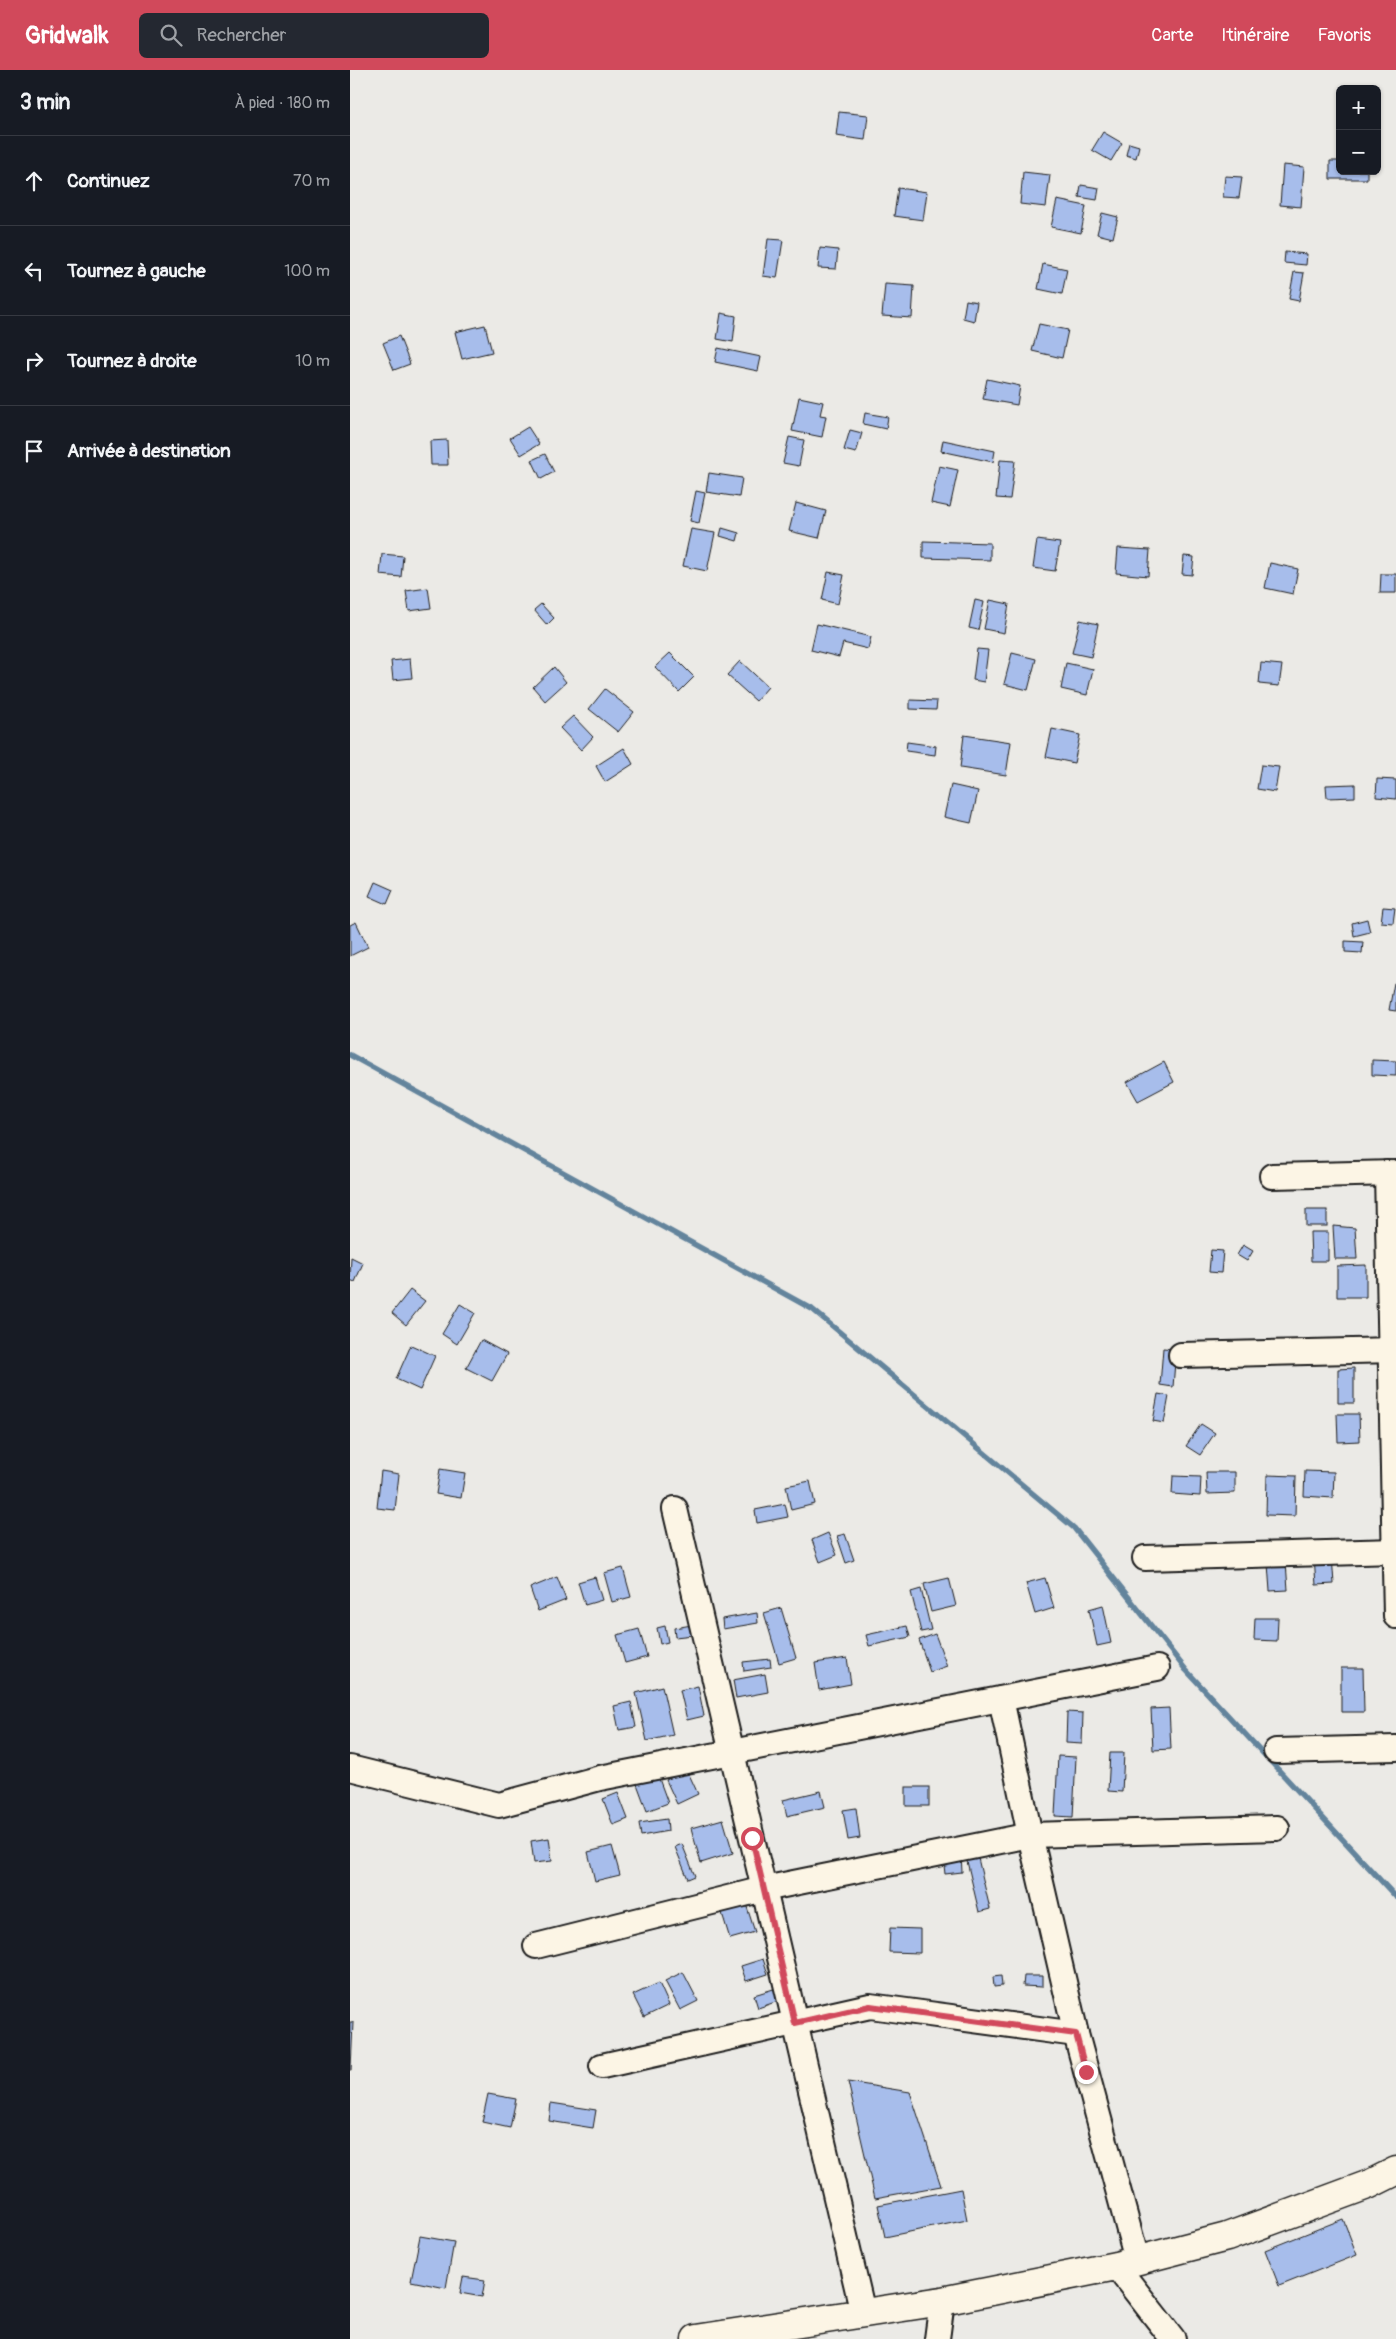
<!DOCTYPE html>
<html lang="fr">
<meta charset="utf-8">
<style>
:root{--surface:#171b24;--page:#242831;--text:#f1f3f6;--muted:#9ea1a6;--line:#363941;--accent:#d1495b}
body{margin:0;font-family:Pangolin,sans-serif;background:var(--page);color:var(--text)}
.controls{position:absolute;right:15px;top:15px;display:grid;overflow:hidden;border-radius:8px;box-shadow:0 1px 4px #0004}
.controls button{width:45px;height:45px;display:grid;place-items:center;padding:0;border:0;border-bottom:1px solid var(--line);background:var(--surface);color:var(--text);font:25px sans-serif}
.stop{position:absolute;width:15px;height:15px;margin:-11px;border:4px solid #d1495b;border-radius:50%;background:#fff}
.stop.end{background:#d1495b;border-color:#fff;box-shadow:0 1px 5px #0008}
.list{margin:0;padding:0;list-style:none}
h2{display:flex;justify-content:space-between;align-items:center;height:65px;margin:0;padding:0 20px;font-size:21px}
h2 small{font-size:16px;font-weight:400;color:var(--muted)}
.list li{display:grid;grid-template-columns:32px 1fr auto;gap:15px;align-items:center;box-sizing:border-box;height:90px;padding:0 20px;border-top:1px solid var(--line)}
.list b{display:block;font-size:19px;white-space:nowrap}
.list em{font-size:16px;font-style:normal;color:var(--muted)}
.icon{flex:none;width:28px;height:28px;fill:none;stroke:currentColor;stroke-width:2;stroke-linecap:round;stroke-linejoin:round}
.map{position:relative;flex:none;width:1046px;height:2269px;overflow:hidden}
header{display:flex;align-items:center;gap:30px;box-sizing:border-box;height:70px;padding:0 25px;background:var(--accent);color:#fff}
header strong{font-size:24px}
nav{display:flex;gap:28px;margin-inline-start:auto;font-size:18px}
.search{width:350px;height:45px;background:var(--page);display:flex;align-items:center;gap:12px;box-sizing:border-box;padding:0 18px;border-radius:8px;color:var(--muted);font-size:19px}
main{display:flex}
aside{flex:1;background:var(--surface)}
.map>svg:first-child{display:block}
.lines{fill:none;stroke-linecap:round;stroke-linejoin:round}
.stream{stroke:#64849c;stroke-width:5.5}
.building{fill:#a7bdeb;stroke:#1c1c1c}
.minor-casing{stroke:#1c1c1c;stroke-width:28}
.major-casing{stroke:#1c1c1c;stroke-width:31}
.minor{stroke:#fcf5e5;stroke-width:24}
.major{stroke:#fcf5e5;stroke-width:28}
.route{stroke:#d1495b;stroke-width:6}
</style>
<header>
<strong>Gridwalk</strong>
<div class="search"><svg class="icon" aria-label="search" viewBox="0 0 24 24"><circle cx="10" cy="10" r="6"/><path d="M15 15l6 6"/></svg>Rechercher</div>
<nav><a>Carte</a><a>Itinéraire</a><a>Favoris</a></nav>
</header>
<main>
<aside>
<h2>3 min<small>À pied · 180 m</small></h2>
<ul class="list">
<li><svg class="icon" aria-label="ahead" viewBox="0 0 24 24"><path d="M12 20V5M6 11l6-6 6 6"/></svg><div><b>Continuez</b></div><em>70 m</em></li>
<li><svg class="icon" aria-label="left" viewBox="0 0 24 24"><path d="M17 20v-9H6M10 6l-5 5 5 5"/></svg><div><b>Tournez à gauche</b></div><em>100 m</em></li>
<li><svg class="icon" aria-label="right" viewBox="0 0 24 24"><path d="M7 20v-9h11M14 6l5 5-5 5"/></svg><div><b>Tournez à droite</b></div><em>10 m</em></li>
<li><svg class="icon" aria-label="arrive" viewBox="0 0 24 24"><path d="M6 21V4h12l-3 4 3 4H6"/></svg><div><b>Arrivée à destination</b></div></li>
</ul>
</aside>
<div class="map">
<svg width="1046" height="2269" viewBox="0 0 1046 2269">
<rect width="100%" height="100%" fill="#ebeae6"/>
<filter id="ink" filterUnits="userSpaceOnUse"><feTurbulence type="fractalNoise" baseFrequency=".02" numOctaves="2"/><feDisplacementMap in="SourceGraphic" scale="10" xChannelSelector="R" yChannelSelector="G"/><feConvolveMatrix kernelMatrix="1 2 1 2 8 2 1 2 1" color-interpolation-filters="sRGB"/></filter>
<g filter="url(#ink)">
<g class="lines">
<!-- stream -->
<polyline class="stream" points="0,985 462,1239 724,1458 836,1600 1046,1827"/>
</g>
<!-- building -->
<g class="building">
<polygon points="489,42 518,45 515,70 486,66"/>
<polygon points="753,62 772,73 761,91 742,80"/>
<polygon points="779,73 789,76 786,88 776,85"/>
<polygon points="980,91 990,91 990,101 1017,101 1017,109 980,109"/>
<polygon points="933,95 954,97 951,137 930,135"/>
<polygon points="673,102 700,105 696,137 670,134"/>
<polygon points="875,106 892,107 889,128 873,127"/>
<polygon points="731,115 749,118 747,130 729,127"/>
<polygon points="548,118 577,122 573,150 544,146"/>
<polygon points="707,130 736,136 731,163 701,157"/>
<polygon points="752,143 768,147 763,168 747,164"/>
<polygon points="418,169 433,170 427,208 413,206"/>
<polygon points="470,178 488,180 486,199 468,198"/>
<polygon points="935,182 957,184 956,195 934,193"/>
<polygon points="693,194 717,199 712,224 688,219"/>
<polygon points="944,202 954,203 949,231 939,229"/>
<polygon points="535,214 564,216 562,248 532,246"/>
<polygon points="616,230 627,232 624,251 613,248"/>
<polygon points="371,243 386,246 383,272 367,269"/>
<polygon points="689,254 718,260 712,288 682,281"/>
<polygon points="135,255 142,282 112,289 105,262"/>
<polygon points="49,266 60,294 44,300 33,273"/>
<polygon points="368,278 411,287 408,301 365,292"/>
<polygon points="637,309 670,316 667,335 633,329"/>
<polygon points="449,327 473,332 470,345 476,346 472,367 442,361"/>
<polygon points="515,343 538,347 536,359 513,354"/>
<polygon points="178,357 189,374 171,385 160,368"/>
<polygon points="500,360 512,363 506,383 494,380"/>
<polygon points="439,367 454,370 449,396 433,393"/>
<polygon points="97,370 98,395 81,395 80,371"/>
<polygon points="593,370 645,381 643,392 591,381"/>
<polygon points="195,384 204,402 191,409 182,390"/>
<polygon points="650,390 665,391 660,429 646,428"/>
<polygon points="589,396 608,400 600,437 581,433"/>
<polygon points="359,403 392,408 389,427 356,422"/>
<polygon points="346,421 355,423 349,453 340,451"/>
<polygon points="446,433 476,441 469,468 439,461"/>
<polygon points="372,458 389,463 387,471 370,466"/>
<polygon points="341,459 365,463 357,501 333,496"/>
<polygon points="687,470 710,473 705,501 683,498"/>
<polygon points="573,471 640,473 640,490 573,488"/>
<polygon points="768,478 800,480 798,506 766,503"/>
<polygon points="32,484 53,486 51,507 30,505"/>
<polygon points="834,486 844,487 842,505 832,504"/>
<polygon points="920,493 948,499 943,524 915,518"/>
<polygon points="478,502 494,505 488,534 472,530"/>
<polygon points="1031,504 1046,504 1046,523 1030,523"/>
<polygon points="78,518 81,538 59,541 56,521"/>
<polygon points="625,530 634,532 628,560 619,558"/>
<polygon points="640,530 659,534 654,563 634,559"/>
<polygon points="191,534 204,548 197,555 184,540"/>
<polygon points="730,550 748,554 741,587 722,583"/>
<polygon points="467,554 521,567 518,579 493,573 489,587 461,580"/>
<polygon points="627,579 638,580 634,612 623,610"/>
<polygon points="320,583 344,607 329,622 305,597"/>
<polygon points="662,583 686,589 678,620 654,614"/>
<polygon points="60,589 62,608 43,610 41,591"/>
<polygon points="390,591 418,617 406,631 377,605"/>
<polygon points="716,593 743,599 737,625 711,619"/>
<polygon points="911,593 932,595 929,616 909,614"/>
<polygon points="204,597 216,612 195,631 183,617"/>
<polygon points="255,619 284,642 268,662 239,639"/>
<polygon points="560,630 587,631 586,640 560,639"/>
<polygon points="223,646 243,667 231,680 210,658"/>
<polygon points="702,659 730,665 724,693 696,687"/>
<polygon points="614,665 661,672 656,705 610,698"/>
<polygon points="557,672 586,676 585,685 556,681"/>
<polygon points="274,678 283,694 255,712 246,696"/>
<polygon points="911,695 929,697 925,722 907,719"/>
<polygon points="1027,709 1046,710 1046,729 1026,727"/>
<polygon points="1005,714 1005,727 977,728 976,715"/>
<polygon points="601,715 628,721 621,753 594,747"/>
<polygon points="25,812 43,820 37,834 19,826"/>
<polygon points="1033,837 1045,838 1043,853 1031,852"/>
<polygon points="1017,849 1020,862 1004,866 1002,853"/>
<polygon points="6,852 18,877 0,886 0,855"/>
<polygon points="995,871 1013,872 1012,883 995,882"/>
<polygon points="1044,913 1046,913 1046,941 1039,940"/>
<polygon points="1022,990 1046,991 1046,1006 1022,1005"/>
<polygon points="814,992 824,1012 788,1031 777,1012"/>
<rect x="956" y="1140" width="21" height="16"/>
<polygon points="983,1156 1005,1158 1007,1189 985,1189"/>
<polygon points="960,1162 978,1162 978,1191 961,1191"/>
<polygon points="893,1175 903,1181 897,1191 887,1185"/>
<polygon points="861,1180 873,1181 871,1203 859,1202"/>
<polygon points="1,1187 13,1193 5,1212 0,1210"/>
<polygon points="1016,1195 1016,1227 987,1227 987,1196"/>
<polygon points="60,1220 75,1231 56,1255 42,1243"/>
<polygon points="110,1234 125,1243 107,1274 92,1264"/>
<polygon points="131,1270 157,1284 142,1311 116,1298"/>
<polygon points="61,1275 85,1286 70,1320 46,1309"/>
<polygon points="813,1278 826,1279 823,1317 810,1315"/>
<polygon points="1004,1298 1004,1333 988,1333 988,1299"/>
<polygon points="808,1324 819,1326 814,1353 803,1351"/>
<polygon points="987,1344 1009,1344 1010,1371 988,1372"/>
<polygon points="851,1354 865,1363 850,1385 836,1376"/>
<polygon points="90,1399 115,1403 111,1428 86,1424"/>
<polygon points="31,1401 49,1404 45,1440 27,1438"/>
<polygon points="955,1401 984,1402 983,1428 954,1426"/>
<polygon points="856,1402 885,1402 885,1423 857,1424"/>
<polygon points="917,1405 946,1406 945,1446 916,1445"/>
<polygon points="823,1406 851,1407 850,1426 822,1424"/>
<polygon points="460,1411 465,1434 441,1440 436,1416"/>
<polygon points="435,1434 438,1447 407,1453 405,1440"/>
<polygon points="478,1463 487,1485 470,1492 462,1470"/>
<polygon points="495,1464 504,1490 496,1493 487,1466"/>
<polygon points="982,1486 984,1514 966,1515 964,1487"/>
<polygon points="936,1492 938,1520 920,1521 918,1494"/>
<polygon points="273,1498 281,1527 262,1532 254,1503"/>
<polygon points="207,1507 216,1530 188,1541 180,1518"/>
<polygon points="245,1507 252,1530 235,1535 228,1512"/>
<polygon points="599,1508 606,1536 581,1542 574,1514"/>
<polygon points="695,1508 704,1538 685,1544 676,1513"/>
<polygon points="571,1519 581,1560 571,1562 561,1522"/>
<polygon points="753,1535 761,1573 747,1576 739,1539"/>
<polygon points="431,1538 446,1588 429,1593 414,1543"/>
<polygon points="407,1543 408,1553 373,1559 372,1549"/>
<polygon points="905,1548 928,1548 927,1571 904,1570"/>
<polygon points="342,1555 343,1565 325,1567 324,1558"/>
<polygon points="315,1556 318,1572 310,1574 307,1558"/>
<polygon points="557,1556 560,1567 519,1576 516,1565"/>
<polygon points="289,1559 297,1587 275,1593 267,1565"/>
<polygon points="585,1564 597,1596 580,1602 569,1570"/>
<polygon points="497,1588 501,1614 469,1620 465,1593"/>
<polygon points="420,1589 421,1597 394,1601 393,1592"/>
<polygon points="991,1598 1013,1598 1014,1642 991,1642"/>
<polygon points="415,1604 418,1622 386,1628 383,1610"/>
<polygon points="312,1616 323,1665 297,1671 286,1623"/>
<polygon points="348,1616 354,1646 337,1650 330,1620"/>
<polygon points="281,1632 286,1657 269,1660 264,1636"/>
<polygon points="819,1638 821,1679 803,1680 801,1639"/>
<polygon points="717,1642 733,1643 732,1674 716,1673"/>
<polygon points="760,1683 774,1683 772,1722 758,1721"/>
<polygon points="708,1686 726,1687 723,1747 705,1746"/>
<polygon points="337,1700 348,1724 327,1734 316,1710"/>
<polygon points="308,1706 318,1733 297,1741 287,1714"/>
<rect x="556" y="1717" width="23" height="19"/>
<polygon points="471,1721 475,1737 437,1746 433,1730"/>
<polygon points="268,1723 278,1749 263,1755 253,1729"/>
<polygon points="506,1738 510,1768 498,1770 493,1740"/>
<polygon points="317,1749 318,1761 291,1766 289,1753"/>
<polygon points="373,1749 383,1783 351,1793 341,1758"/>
<polygon points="199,1768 202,1791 184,1793 181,1771"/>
<polygon points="332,1774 345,1806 338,1809 325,1777"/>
<polygon points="262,1776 270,1805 245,1811 238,1782"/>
<polygon points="611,1784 612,1802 595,1804 593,1786"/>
<polygon points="627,1784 640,1839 629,1842 616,1787"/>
<polygon points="396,1834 405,1862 380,1869 372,1843"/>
<polygon points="540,1858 570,1859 570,1883 539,1882"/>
<polygon points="413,1889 418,1904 396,1911 391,1896"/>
<polygon points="333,1902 348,1931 330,1940 315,1911"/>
<polygon points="651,1906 652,1916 644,1917 643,1907"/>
<polygon points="674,1906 692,1906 692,1917 673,1916"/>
<polygon points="309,1913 319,1935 294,1947 283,1925"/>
<polygon points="430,1917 434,1929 408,1938 404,1925"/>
<polygon points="0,1952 3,1952 1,2000 0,2000"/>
<polygon points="498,2012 560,2022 591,2116 525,2128"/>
<polygon points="138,2024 166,2029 160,2058 132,2052"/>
<polygon points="201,2033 246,2040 243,2058 199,2051"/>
<polygon points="611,2119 617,2150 535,2167 528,2135"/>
<polygon points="993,2149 1007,2185 929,2216 915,2180"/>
<polygon points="70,2166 104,2172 96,2218 61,2211"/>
<polygon points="113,2207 135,2210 132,2227 110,2223"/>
</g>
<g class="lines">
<defs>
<g id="minor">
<polyline points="1037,1103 1046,1546"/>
<polyline points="922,1106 1046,1103"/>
<polyline points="831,1285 1046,1280"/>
<polyline points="325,1439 513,2243"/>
<polyline points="795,1488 1046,1481"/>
<polyline points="651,1629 680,1765 726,1964 787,2190"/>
<polyline points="926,1681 1046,1678"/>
<polyline points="0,1698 149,1735 250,1708 807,1598"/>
<polyline points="186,1876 414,1819 680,1765 927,1758"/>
<polyline points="252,1996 520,1936 726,1964"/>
<polyline points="766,2196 823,2269"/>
<polyline points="587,2269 592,2231"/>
</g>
<polyline id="major" points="346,2269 592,2231 766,2196 877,2167 1020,2114 1046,2101"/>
</defs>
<!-- minor casing -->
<use href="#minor" class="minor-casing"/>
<!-- major casing -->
<use href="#major" class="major-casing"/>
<!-- minor -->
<use href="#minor" class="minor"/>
<!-- major -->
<use href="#major" class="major"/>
</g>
</g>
<g class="lines" filter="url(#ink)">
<!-- route -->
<polyline class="route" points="402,1768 445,1953 520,1936 726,1964 736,2002"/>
</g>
</svg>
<div class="controls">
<button>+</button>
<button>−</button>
</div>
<div class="stop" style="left:402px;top:1768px"></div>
<div class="stop end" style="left:736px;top:2002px"></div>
</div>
</main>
